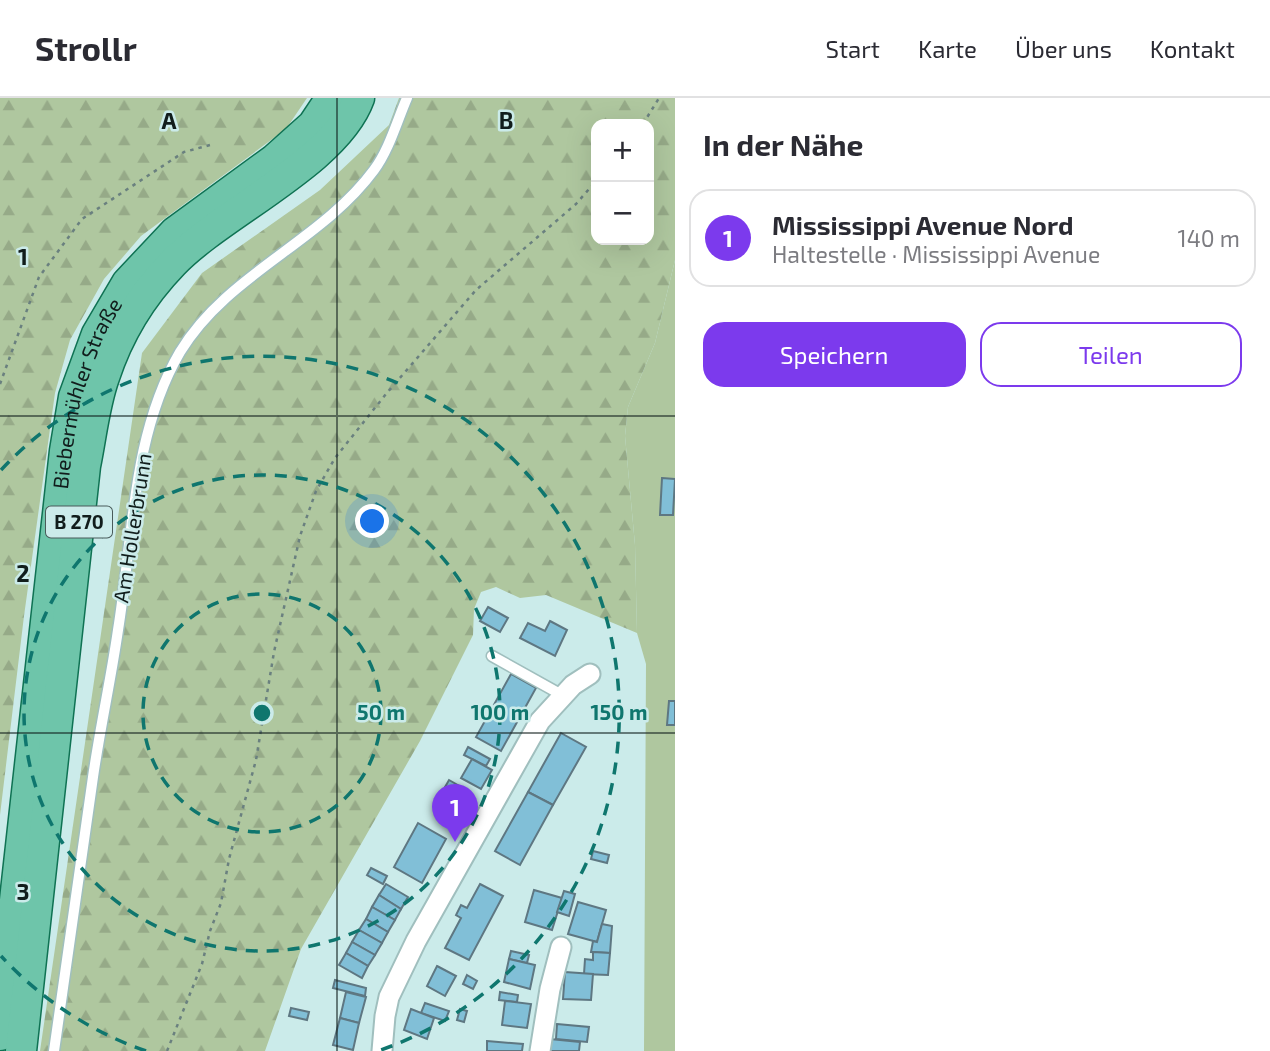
<!DOCTYPE html>
<html lang="de">
<meta charset="utf-8">
<style>
:root{--surface:#fff;--page:#f7f7f7;--text:#2b2b33;--muted:#7c7c81;--line:#e1e1e2;--accent:#7c3aed}
body{margin:0;font-family:"Exo 2",sans-serif;background:var(--page);color:var(--text)}
.controls{position:absolute;right:21px;top:21px;display:grid;overflow:hidden;border-radius:14px;box-shadow:0 7px 28px #0002}
.controls button{width:63px;height:63px;display:grid;place-items:center;padding:0;border:0;border-bottom:2px solid var(--line);background:var(--surface);color:var(--text);font:35px sans-serif}
.you{position:absolute;left:373px;top:424px;width:24px;height:24px;margin:-18px;border:5px solid #fff;border-radius:50%;background:#1a73e8;box-shadow:0 0 0 10px #1a73e833}
.badge{display:grid;place-items:center;width:46px;height:46px;border-radius:50%;background:var(--accent);color:#fff;font-size:23px;font-weight:700}
.pin{position:absolute;translate:-50% -58px;filter:drop-shadow(0 2px 4px #0008)}
.pin::after{content:'';position:absolute;top:37px;width:24px;height:21px;background:inherit;clip-path:polygon(0 0,100% 0,50% 100%)}
.list{margin:0;padding:0;list-style:none}
h2{display:flex;justify-content:space-between;align-items:center;height:91px;margin:0;padding:0 28px;font-size:30px}
h2 small{font-size:23px;font-weight:400;color:var(--muted)}
.list li{display:grid;grid-template-columns:46px 1fr auto;gap:21px;align-items:center;box-sizing:border-box;height:98px;margin:0 14px 14px;padding:0 14px;border:2px solid var(--line);border-radius:21px}
.list b{display:block;font-size:26px;white-space:nowrap}
.list p{margin:0;font-size:23px;white-space:nowrap;color:var(--muted)}
.list em{font-size:23px;font-style:normal;color:var(--muted)}
.actions{display:flex;gap:14px;padding:21px 28px}
.actions a{flex:1;padding:16px 0;border:2px solid var(--accent);border-radius:21px;text-align:center;font-size:24px;color:var(--accent)}
.actions .main{background:var(--accent);color:#fff}
.map{position:relative;flex:none;width:675px;height:953px;overflow:hidden}
header{display:flex;align-items:center;gap:42px;box-sizing:border-box;height:98px;padding:0 35px;background:var(--surface);border-bottom:2px solid var(--line)}
header strong{font-size:33px}
nav{display:flex;gap:38px;margin-inline-start:auto;font-size:24px}
main{display:flex}
aside{flex:1;background:var(--surface)}
.map>svg:first-child{display:block}
.green{fill:#afc79f}
.forest{fill:url(#forest-firs);fill-rule:evenodd}
.building{fill:#81bfd7;stroke:#5e7782;stroke-width:2}
.lines{fill:none;stroke-linecap:round;stroke-linejoin:round}
.lane-casing{stroke:#a0bfbe;stroke-width:13}
.street-casing{stroke:#a0bfbe;stroke-width:23}
.primary-casing{stroke:#0f7253;stroke-width:33}
.path{stroke:#6a807f;stroke-width:2.5;stroke-dasharray:3.5 5;stroke-linecap:butt}
.lane{stroke:#fff;stroke-width:10}
.street{stroke:#fff;stroke-width:19}
.primary{stroke:#6ec5aa;stroke-width:30}
.grid{fill:none;stroke:#111d1c;stroke-width:2;stroke-opacity:0.55}
.ring{fill:none;stroke:#0f766e;stroke-width:3.5;stroke-dasharray:12 9}
.labels{text-anchor:middle;stroke-width:5;stroke-linejoin:round;paint-order:stroke}
.shield{fill:#cbebea;stroke:#495b5a;stroke-width:2}
.shield-label{font-size:19px;font-weight:bold;fill:#111d1c}
.street-label{font-size:21px;fill:#111d1c;stroke:#cbebea}
.grid-label{font-size:23px;text-anchor:middle;font-weight:bold;fill:#111d1c;stroke:#cbebea;stroke-width:5;stroke-linejoin:round;paint-order:stroke}
.centre{fill:#0f766e;stroke:#cbebea;stroke-width:3.5}
.ring-label{font-size:21px;text-anchor:middle;font-weight:bold;fill:#0f766e;stroke:#cbebea;stroke-width:5;stroke-linejoin:round;paint-order:stroke}
</style>
<header>
<strong>Strollr</strong>
<nav><a>Start</a><a>Karte</a><a>Über uns</a><a>Kontakt</a></nav>
</header>
<main>
<div class="map">
<svg width="675" height="953" viewBox="0 0 675 953">
<defs>
<pattern id="forest-firs" width="22" height="20" patternUnits="userSpaceOnUse" patternTransform="scale(1.75)"><rect width="22" height="20" fill="#afc79f"/><path d="M5 1l3.5 6h-7zM16 11l3.5 6h-7z" fill="#96aa88"/></pattern>
</defs>
<rect width="100%" height="100%" fill="#cbebea"/>
<!-- green -->
<polygon class="green" points="675,162 675,953 644,953 646,566 637,535 635,447 625,338 628,309 655,245"/>
<!-- forest -->
<g class="forest">
<polygon points="0,0 307,0 286,31 141,138 104,181 70,242 55,295 24,518 0,717"/>
<path d="M399,0H675V162L655,245L628,309L625,338L635,447L637,535L546,497L520,500L496,489L481,494L474,511L473,537L420,643L301,851L265,953H40L142,255L202,175L320,92L389,27ZM596,26H649V142H596Z"/>
</g>
<!-- building -->
<g class="building">
<polygon points="662,380 675,381 673,417 660,417"/>
<polygon points="488,509 508,520 500,534 480,523"/>
<polygon points="550,523 567,532 555,558 520,540 528,525 545,533"/>
<polygon points="511,576 536,590 501,653 476,639"/>
<polygon points="669,603 675,603 675,627 667,627"/>
<polygon points="561,635 586,649 553,707 528,694"/>
<polygon points="468,649 490,661 486,668 464,657"/>
<polygon points="472,661 492,672 481,691 461,680"/>
<polygon points="449,682 463,690 459,696 445,689"/>
<polygon points="454,694 472,703 461,723 443,713"/>
<polygon points="528,694 553,707 520,767 495,753"/>
<polygon points="418,725 446,741 422,785 394,769"/>
<polygon points="593,753 609,757 607,765 591,761"/>
<polygon points="371,770 387,778 383,786 367,777"/>
<polygon points="386,786 408,799 401,811 379,797"/>
<polygon points="480,786 503,798 469,862 445,850 461,820 456,817 461,807 467,810"/>
<polygon points="534,792 562,800 552,832 525,824"/>
<polygon points="564,793 575,796 569,818 557,814"/>
<polygon points="379,797 401,811 395,822 372,809"/>
<polygon points="578,804 606,812 597,844 568,836"/>
<polygon points="372,809 395,822 388,834 366,821"/>
<polygon points="366,821 388,834 382,845 359,832"/>
<polygon points="602,826 612,828 610,855 591,854 593,843 597,844"/>
<polygon points="359,832 382,845 375,857 352,844"/>
<polygon points="352,844 375,857 368,868 346,855"/>
<polygon points="511,853 529,857 527,865 509,861"/>
<polygon points="593,854 610,855 608,877 584,876 585,861 593,862"/>
<polygon points="346,855 368,868 362,880 339,867"/>
<polygon points="509,861 535,867 530,891 504,884"/>
<polygon points="437,868 456,878 445,898 427,888"/>
<polygon points="565,874 593,876 591,902 563,901"/>
<polygon points="467,877 477,883 473,891 463,886"/>
<polygon points="335,882 366,890 365,898 333,890"/>
<polygon points="346,894 366,899 359,925 340,920"/>
<polygon points="500,894 518,897 517,904 499,902"/>
<polygon points="505,903 531,906 527,930 502,927"/>
<polygon points="425,905 449,913 445,923 421,915"/>
<polygon points="291,910 309,914 307,922 289,918"/>
<polygon points="411,911 434,920 427,941 404,932"/>
<polygon points="460,911 467,913 464,924 457,922"/>
<polygon points="340,920 359,925 353,952 333,947"/>
<polygon points="557,926 589,929 587,944 556,941"/>
<polygon points="550,941 580,944 579,953 549,953"/>
<polygon points="487,943 523,946 522,953 487,953"/>
</g>
<g class="lines">
<defs>
<g id="lane">
<polyline points="492,558 562,597"/>
<path d="M54,953C67,862 80,770 93,679C100,630 111,581 118,532C133,440 132,336 180,254C227,176 321,144 374,72C389,52 397,23 407,0"/>
</g>
<g id="street">
<polyline points="382,953 385,918 389,899 416,843 540,623 573,587 590,576"/>
<polyline points="540,953 550,891 561,849"/>
</g>
<g id="primary">
<path id="s1" d="M0,937L65,353L74,299L97,236L127,185L175,134L275,61L313,27L331,0"/>
<path d="M21,953L85,368C91,339 94,307 104,279C118,236 141,198 173,165C221,115 336,64 359,0"/>
</g>
</defs>
<!-- lane casing -->
<use href="#lane" class="lane-casing"/>
<!-- street casing -->
<use href="#street" class="street-casing"/>
<!-- primary casing -->
<use href="#primary" class="primary-casing"/>
<!-- path -->
<g class="path">
<polyline points="643,26 659,0"/>
<polyline points="0,286 39,179 82,121 184,54 210,47"/>
<polyline points="167,953 202,866 210,833 221,805 229,761 256,662 274,554 300,438 316,393 335,360 386,296 476,192 576,106 596,83"/>
</g>
<!-- lane -->
<use href="#lane" class="lane"/>
<!-- street -->
<use href="#street" class="street"/>
<!-- primary -->
<use href="#primary" class="primary"/>
</g>
<!-- grid -->
<path class="grid" d="M337,0V953M0,318H675M0,635H675"/>
<!-- distance rings -->
<g class="ring">
<circle cx="262" cy="615" r="119"/>
<circle cx="262" cy="615" r="238"/>
<path d="M146 953A357 357 0 0 1 1 858M1 372A357 357 0 1 1 378 953"/>
</g>
<g class="labels">
<!-- shield labels -->
<rect class="shield" x="46" y="408.5" width="66" height="31" rx="5"/>
<g class="shield-label">
<text x="79" y="431">B 270</text>
</g>
<!-- street labels -->
<g class="street-label">
<text dy="7" stroke="none"><textPath href="#s1" startOffset="649">Biebermühler Straße</textPath></text>
<text transform="translate(133 430) rotate(-81)" y="7">Am Hollerbrunn</text>
</g>
</g>
<g class="grid-label">
<text x="169" y="31">A</text>
<text x="506" y="31">B</text>
<text x="23" y="167">1</text>
<text x="23" y="484">2</text>
<text x="23" y="802">3</text>
</g>
<circle cx="262" cy="615" r="10" class="centre"/>
<g class="ring-label">
<text x="381" y="622">50 m</text>
<text x="500" y="622">100 m</text>
<text x="619" y="622">150 m</text>
</g>
</svg>
<div class="controls">
<button>+</button>
<button>−</button>
</div>
<div class="you"></div>
<div class="pin badge" style="left:455px;top:744px">1</div>
</div>
<aside>
<h2>In der Nähe<small></small></h2>
<ul class="list">
<li><span class="badge">1</span><div><b>Mississippi Avenue Nord</b><p>Haltestelle · Mississippi Avenue</p></div><em>140 m</em></li>
</ul>
<div class="actions"><a class="main">Speichern</a><a>Teilen</a></div>
</aside>
</main>
